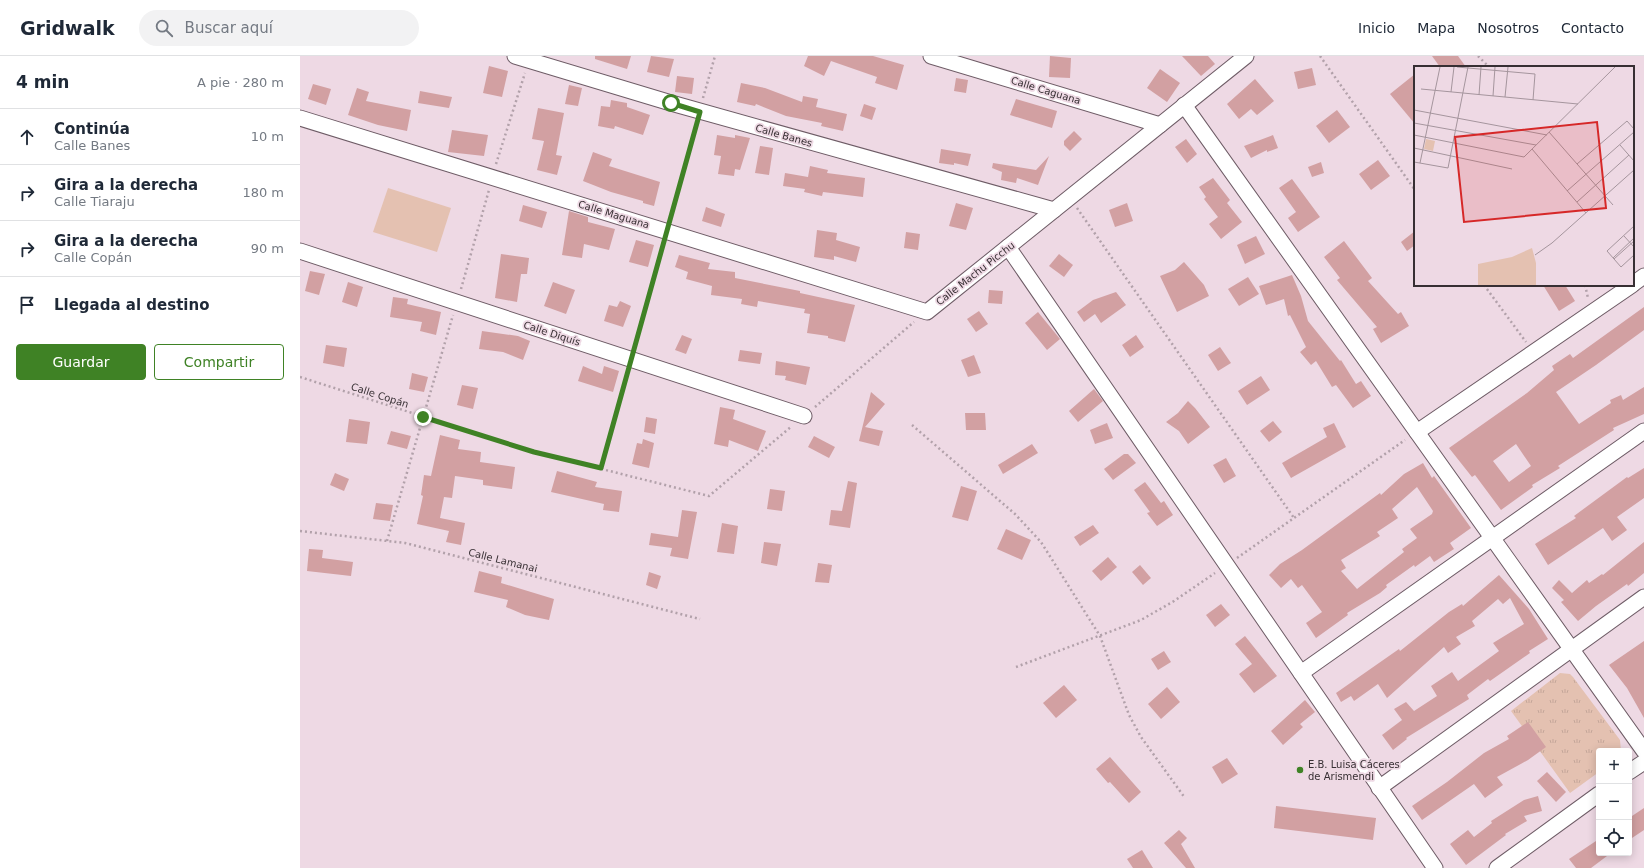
<!DOCTYPE html>
<html lang="es">
<meta charset="utf-8">
<style>
:root{--surface:#fff;--page:#f2f2f3;--text:#1f2937;--muted:#747a83;--line:#e0e1e3;--accent:#3f8225}
body{margin:0;font-family:"DejaVu Sans",sans-serif;background:var(--page);color:var(--text)}
.controls{position:absolute;right:12px;bottom:12px;display:grid;overflow:hidden;border-radius:4px;box-shadow:0 2px 10px #0003}
.controls button{width:36px;height:36px;display:grid;place-items:center;padding:0;border:0;border-bottom:1px solid var(--line);background:var(--surface);color:var(--text);font:20px sans-serif}
.stop{position:absolute;width:12px;height:12px;margin:-9px;border:3px solid #3f8225;border-radius:50%;background:#fff}
.stop.end{background:#3f8225;border-color:#fff;box-shadow:0 1px 4px #0008}
.list{margin:0;padding:0;list-style:none}
h2{display:flex;justify-content:space-between;align-items:center;height:52px;margin:0;padding:0 16px;font-size:17px}
h2 small{font-size:13px;font-weight:400;color:var(--muted)}
.list li{display:grid;grid-template-columns:26px 1fr auto;gap:12px;align-items:center;box-sizing:border-box;height:56px;padding:0 16px;border-top:1px solid var(--line)}
.list b{display:block;font-size:15px;white-space:nowrap}
.list p{margin:0;font-size:13px;white-space:nowrap;color:var(--muted)}
.list em{font-size:13px;font-style:normal;color:var(--muted)}
.actions{display:flex;gap:8px;padding:12px 16px}
.actions a{flex:1;padding:9px 0;border:1px solid var(--accent);border-radius:4px;text-align:center;font-size:14px;color:var(--accent)}
.actions .main{background:var(--accent);color:#fff}
.icon{flex:none;width:22px;height:22px;fill:none;stroke:currentColor;stroke-width:2;stroke-linecap:round;stroke-linejoin:round}
.map{position:relative;flex:none;width:1344px;height:812px;overflow:hidden}
header{display:flex;align-items:center;gap:24px;box-sizing:border-box;height:56px;padding:0 20px;background:var(--surface);border-bottom:1px solid var(--line)}
header strong{font-size:19px}
nav{display:flex;gap:22px;margin-inline-start:auto;font-size:14px}
.search{width:280px;height:36px;background:var(--page);display:flex;align-items:center;gap:10px;box-sizing:border-box;padding:0 14px;border-radius:22px;color:var(--muted);font-size:15px}
main{display:flex}
aside{flex:1;background:var(--surface)}
.map>svg:first-child{display:block}
.park{fill:url(#park-tufts)}
.pitch{fill:#e4c1b1}
.building{fill:#d2a0a2;fill-rule:evenodd}
.lines{fill:none;stroke-linecap:round;stroke-linejoin:round}
.minor-casing{stroke:#6e5c66;stroke-width:17}
.path{stroke:#b2a1aa;stroke-width:2.5;stroke-dasharray:2 3;stroke-linecap:butt}
.minor{stroke:#fff;stroke-width:15}
.route{stroke:#3f8225;stroke-width:5}
.poi-dot{fill:#3f8225;stroke:#eed9e4;stroke-width:1.5}
.labels{text-anchor:middle;stroke-width:3.5;stroke-linejoin:round;paint-order:stroke}
.street-label{font-size:10px;fill:#372f33;stroke:#eed9e4}
.poi-label{font-size:10px;fill:#372f33;stroke:#eed9e4;text-anchor:start}
.inset-road{fill:none;stroke:#a5959d;stroke-width:1}
.view{fill:#d62828;fill-opacity:0.15;stroke:#d62828;stroke-width:2}
.inset-edge{fill:none;stroke:#372f33;stroke-width:2}
</style>
<header>
<strong>Gridwalk</strong>
<div class="search"><svg class="icon" aria-label="search" viewBox="0 0 24 24"><circle cx="10" cy="10" r="6"/><path d="M15 15l6 6"/></svg>Buscar aquí</div>
<nav><a>Inicio</a><a>Mapa</a><a>Nosotros</a><a>Contacto</a></nav>
</header>
<main>
<aside>
<h2>4 min<small>A pie · 280 m</small></h2>
<ul class="list">
<li><svg class="icon" aria-label="ahead" viewBox="0 0 24 24"><path d="M12 20V5M6 11l6-6 6 6"/></svg><div><b>Continúa</b><p>Calle Banes</p></div><em>10 m</em></li>
<li><svg class="icon" aria-label="right" viewBox="0 0 24 24"><path d="M7 20v-9h11M14 6l5 5-5 5"/></svg><div><b>Gira a la derecha</b><p>Calle Tiaraju</p></div><em>180 m</em></li>
<li><svg class="icon" aria-label="right" viewBox="0 0 24 24"><path d="M7 20v-9h11M14 6l5 5-5 5"/></svg><div><b>Gira a la derecha</b><p>Calle Copán</p></div><em>90 m</em></li>
<li><svg class="icon" aria-label="arrive" viewBox="0 0 24 24"><path d="M6 21V4h12l-3 4 3 4H6"/></svg><div><b>Llegada al destino</b></div></li>
</ul>
<div class="actions"><a class="main">Guardar</a><a>Compartir</a></div>
</aside>
<div class="map">
<svg width="1344" height="812" viewBox="0 0 1344 812">
<defs>
<pattern id="park-tufts" width="24" height="20" patternUnits="userSpaceOnUse"><rect width="24" height="20" fill="#e4c1b1"/><path d="M3 7l-1-3M5 7V3M7 7l1-3M15 17l-1-3M17 17v-4M19 17l1-3" fill="none" stroke="#c4a699"/></pattern>
</defs>
<rect width="100%" height="100%" fill="#eed9e4"/>
<!-- park -->
<polygon class="park" points="1260,617 1270,618 1273,621 1320,684 1321,695 1299,695 1299,716 1270,737 1211,655"/>
<!-- pitch -->
<polygon class="pitch" points="88,132 151,152 137,196 73,176"/>
<!-- building -->
<g class="building">
<polygon points="295,0 331,0 327,13 295,3"/>
<polygon points="351,0 374,3 369,21 347,16"/>
<polygon points="508,0 573,0 604,9 597,34 575,27 577,21 531,5 524,20 504,10"/>
<polygon points="750,0 771,2 770,22 749,21"/>
<polygon points="882,0 908,0 915,8 901,20"/>
<polygon points="1132,0 1158,0 1166,11 1140,11"/>
<polygon points="189,10 208,15 202,41 183,37"/>
<polygon points="1012,12 1016,29 998,33 994,16"/>
<polygon points="860,13 880,27 867,46 847,32"/>
<polygon points="1115,18 1115,68 1090,38"/>
<polygon points="377,20 394,22 392,38 375,36"/>
<polygon points="656,22 668,24 666,37 654,35"/>
<polygon points="955,23 974,45 957,59 951,53 939,63 927,48"/>
<polygon points="441,27 465,32 502,46 503,40 518,43 516,51 547,58 543,75 521,70 522,67 486,60 456,48 455,50 437,46"/>
<polygon points="13,28 31,33 26,49 8,43"/>
<polygon points="269,29 282,32 278,50 265,48"/>
<polygon points="57,32 69,36 66,45 111,54 107,75 78,69 48,59"/>
<polygon points="120,35 152,41 149,52 118,47"/>
<polygon points="716,43 757,55 752,72 710,59"/>
<polygon points="311,44 327,47 327,51 350,59 343,79 315,70 314,73 298,70 301,50 310,51"/>
<polygon points="564,48 576,52 572,64 560,60"/>
<polygon points="238,52 264,57 256,99 262,100 257,119 237,114 244,85 232,83"/>
<polygon points="1037,54 1050,71 1029,87 1016,70"/>
<polygon points="152,74 188,79 184,100 148,96"/>
<polygon points="774,75 782,83 770,95 764,89 764,85"/>
<polygon points="417,79 435,82 435,79 450,82 440,114 435,113 434,120 418,118 421,100 414,99"/>
<polygon points="973,79 978,92 967,96 967,94 951,102 944,90"/>
<polygon points="886,83 897,98 887,107 875,91"/>
<polygon points="460,90 473,92 469,119 455,117"/>
<polygon points="641,93 671,98 668,110 654,107 654,109 639,107"/>
<polygon points="293,96 312,103 309,110 360,126 354,150 343,147 343,145 311,136 283,125"/>
<polygon points="749,100 738,129 717,122 716,127 701,124 702,116 692,112 693,107 736,114"/>
<polygon points="1078,104 1090,120 1071,134 1059,118"/>
<polygon points="1021,106 1024,117 1012,121 1008,111"/>
<polygon points="510,110 528,114 527,117 565,122 563,141 523,136 522,140 504,136 505,133 483,130 485,117 508,121"/>
<polygon points="913,122 930,144 927,147 942,166 921,183 909,168 918,161 904,143 906,141 899,131"/>
<polygon points="992,123 1020,161 998,176 988,162 996,156 979,132"/>
<polygon points="656,147 673,152 666,174 649,170"/>
<polygon points="827,147 833,165 815,171 809,154"/>
<polygon points="223,149 247,156 242,172 219,165"/>
<polygon points="406,151 425,158 421,171 402,165"/>
<polygon points="269,155 288,161 288,166 315,173 309,194 284,188 282,202 262,199"/>
<polygon points="517,174 537,177 536,184 560,191 556,206 534,200 534,204 514,201"/>
<polygon points="1115,175 1115,189 1107,195 1101,186"/>
<polygon points="606,176 620,178 618,194 604,192"/>
<polygon points="956,180 965,198 945,208 937,189"/>
<polygon points="336,184 354,189 348,211 329,206"/>
<polygon points="1044,185 1072,222 1068,225 1098,258 1101,256 1109,270 1081,287 1073,273 1077,271 1037,224 1040,222 1024,201"/>
<polygon points="201,198 229,202 227,218 221,218 217,246 195,242"/>
<polygon points="759,198 773,209 764,221 749,210"/>
<polygon points="379,199 410,207 408,213 435,216 435,222 500,235 500,237 555,249 545,286 528,282 528,280 507,277 510,258 504,257 505,253 458,245 457,251 441,248 442,243 411,239 412,230 386,223 388,216 375,211"/>
<polygon points="884,206 904,229 909,240 877,256 860,220 875,214"/>
<polygon points="10,215 25,218 19,239 5,235"/>
<polygon points="992,219 1001,240 1008,265 1040,305 1041,304 1056,328 1061,325 1071,340 1053,352 1036,329 1032,331 1016,305 1011,309 1000,296 1006,291 990,259 988,260 984,243 966,249 959,230"/>
<polygon points="948,221 959,238 939,250 928,233"/>
<polygon points="48,226 63,231 57,251 42,246"/>
<polygon points="253,226 275,234 266,258 244,250"/>
<polygon points="1243,229 1265,229 1275,245 1259,255"/>
<polygon points="689,234 703,235 702,248 688,247"/>
<polygon points="816,236 826,249 801,267 795,258 784,266 777,256 793,244"/>
<polygon points="93,241 108,243 107,248 141,256 136,279 120,275 122,266 90,261"/>
<polygon points="320,245 331,250 323,271 304,265 309,249 317,251"/>
<path d="M1344,251V274L1296,309L1256,336L1279,368L1311,347L1310,344L1321,339L1323,344L1344,331V358L1313,372L1314,374L1258,410L1260,412L1232,429L1233,431L1201,454L1175,419L1172,421L1149,392L1227,337L1254,314L1252,310L1270,298L1273,302ZM1216,388L1231,410L1209,426L1193,405Z"/>
<polygon points="679,255 688,268 676,276 667,263"/>
<polygon points="738,256 760,283 747,294 725,267"/>
<polygon points="182,275 218,280 230,285 223,304 203,296 179,293"/>
<polygon points="382,279 392,283 386,298 375,294"/>
<polygon points="836,279 844,291 830,301 822,289"/>
<polygon points="26,289 47,292 44,311 23,307"/>
<polygon points="920,291 931,307 918,315 908,299"/>
<polygon points="440,294 462,297 460,308 438,305"/>
<polygon points="674,299 681,317 668,321 661,304"/>
<polygon points="476,305 510,311 506,329 485,324 486,320 475,319"/>
<polygon points="283,310 302,318 304,310 319,315 313,336 278,325"/>
<polygon points="112,317 128,321 124,336 109,333"/>
<polygon points="961,320 970,334 947,349 938,335"/>
<polygon points="162,329 178,332 173,353 157,349"/>
<polygon points="794,333 803,345 778,366 769,355"/>
<polygon points="571,336 585,348 565,371 583,375 579,390 559,385"/>
<polygon points="888,345 895,352 910,371 888,388 879,375 866,366 878,357"/>
<polygon points="420,351 435,354 433,363 466,375 458,395 429,384 428,391 414,388"/>
<polygon points="665,357 685,357 686,374 666,374"/>
<polygon points="346,361 357,363 355,378 344,376"/>
<polygon points="49,363 70,366 67,388 46,386"/>
<polygon points="973,365 982,376 969,386 960,375"/>
<polygon points="807,367 813,382 795,388 790,374"/>
<polygon points="1034,367 1046,391 991,422 982,407 1027,381 1023,372"/>
<polygon points="91,375 111,380 107,393 87,388"/>
<polygon points="140,379 160,384 158,393 181,396 180,406 215,411 212,433 183,429 183,424 155,420 152,442 144,441 140,462 165,467 161,489 146,486 149,475 117,468 123,440 121,439 124,419 131,420"/>
<polygon points="514,380 535,391 529,402 508,391"/>
<polygon points="343,383 354,387 349,412 332,408 337,387 342,388"/>
<polygon points="732,388 738,397 703,418 698,409"/>
<polygon points="824,398 828,398 836,407 813,424 804,413"/>
<polygon points="926,402 936,420 924,427 913,409"/>
<path d="M1123,407L1132,422L1134,420L1171,472L1150,487L1154,493L1134,506L1130,500L1115,511L1114,509L1086,529L1087,531L1080,537L1047,557L1048,559L1016,582L1006,567L1022,556L1002,529L998,532L991,523L981,532L969,519L980,508L1002,494L1080,437L1081,439L1104,418ZM1117,431L1133,455L1132,458L1110,473L1117,482L1102,493L1104,496L1057,533L1041,515L1046,512L1041,504L1080,480L1077,476L1098,462L1092,453Z"/>
<polygon points="1344,412 1344,442 1317,461 1327,474 1312,485 1303,472 1248,509 1235,488 1276,462 1274,460 1327,421 1328,422"/>
<polygon points="257,415 297,426 295,431 322,435 319,456 303,454 304,448 251,436"/>
<polygon points="35,417 49,423 44,435 30,429"/>
<polygon points="548,425 557,427 550,472 529,469 531,454 542,455"/>
<polygon points="845,426 861,447 864,445 873,459 857,470 847,457 850,456 834,434"/>
<polygon points="661,430 677,435 668,465 652,461"/>
<polygon points="470,433 485,435 482,455 467,453"/>
<polygon points="76,447 93,449 90,465 73,463"/>
<polygon points="382,454 397,456 388,503 370,500 372,492 349,489 351,477 378,481"/>
<polygon points="422,467 438,470 434,498 417,496"/>
<polygon points="793,469 799,477 780,490 774,481"/>
<polygon points="706,473 731,484 722,504 697,493"/>
<polygon points="464,486 481,488 477,510 461,507"/>
<polygon points="1344,486 1344,517 1328,530 1327,528 1296,550 1278,565 1261,546 1264,544 1252,532 1259,524 1272,537 1287,524 1289,527 1302,518 1303,519"/>
<polygon points="9,493 23,494 22,502 53,506 51,520 7,515"/>
<polygon points="808,501 817,511 801,525 792,515"/>
<polygon points="518,507 532,509 529,527 515,526"/>
<polygon points="840,509 851,522 843,529 832,516"/>
<polygon points="179,515 202,521 201,527 254,543 249,564 225,559 206,551 208,544 174,536"/>
<polygon points="349,516 361,520 357,533 346,529"/>
<polygon points="1199,519 1229,553 1248,583 1229,595 1230,597 1190,625 1188,623 1167,639 1169,643 1106,682 1107,683 1093,694 1082,679 1102,664 1094,653 1106,646 1114,655 1137,640 1131,630 1152,616 1158,625 1199,595 1193,587 1224,568 1210,542 1203,548 1198,543 1172,565 1175,570 1156,581 1161,588 1148,597 1144,591 1087,642 1078,628 1054,645 1051,640 1041,646 1036,637 1099,593 1100,595 1149,556 1162,548 1163,550"/>
<polygon points="921,548 930,559 915,571 906,559"/>
<polygon points="945,580 977,620 954,637 939,618 952,608 935,588"/>
<polygon points="1344,585 1344,662 1327,632 1309,609"/>
<polygon points="864,595 871,606 858,614 851,603"/>
<polygon points="764,629 777,644 756,662 743,647"/>
<polygon points="867,631 880,646 861,663 848,648"/>
<polygon points="1005,644 1015,656 1000,668 1003,671 983,689 971,675"/>
<polygon points="1228,666 1246,691 1228,704 1197,721 1203,729 1185,742 1174,728 1122,764 1112,750 1147,726 1184,697 1209,683 1207,680"/>
<polygon points="810,701 841,736 829,747 810,726 808,727 796,713"/>
<polygon points="927,702 938,718 922,728 912,711"/>
<polygon points="1247,716 1266,736 1256,746 1237,725"/>
<polygon points="1238,740 1242,755 1224,760 1227,765 1205,778 1206,779 1166,809 1150,788 1168,774 1174,781 1192,767 1191,765 1224,744"/>
<polygon points="976,750 1076,762 1073,784 974,772"/>
<polygon points="1344,752 1344,774 1329,784 1329,762"/>
<polygon points="879,774 887,782 881,788 895,812 886,812 864,787"/>
<polygon points="1299,783 1299,797 1311,797 1291,812 1276,812 1269,803"/>
<polygon points="842,794 853,812 833,812 827,803"/>
</g>
<g class="lines">
<defs>
<g id="minor">
<polyline points="215,0 371,47 754,154"/>
<polyline points="631,0 860,69"/>
<polyline points="884,49 1344,695"/>
<polyline points="0,62 627,256 946,0"/>
<polyline points="708,191 1135,812"/>
<polyline points="0,195 504,360"/>
<polyline points="1333,228 1344,220"/>
<polyline points="1117,376 1332,229"/>
<polyline points="1001,617 1344,375"/>
<polyline points="1329,716 1344,706"/>
<polyline points="1079,732 1344,541"/>
<polyline points="1197,812 1299,738"/>
</g>
</defs>
<!-- minor casing -->
<use href="#minor" class="minor-casing"/>
<!-- path -->
<g class="path">
<polyline points="1020,0 1115,134"/>
<polyline points="1178,0 1189,11"/>
<polyline points="403,42 415,0"/>
<polyline points="196,108 225,17"/>
<polyline points="777,152 994,462"/>
<polyline points="370,163 396,68"/>
<polyline points="1184,229 1226,286"/>
<polyline points="1285,229 1288,242"/>
<polyline points="161,233 189,134"/>
<polyline points="334,291 363,187"/>
<polyline points="0,321 234,396 409,440 492,370"/>
<polyline points="515,351 614,266"/>
<polyline points="612,369 715,458 741,486 800,580 829,659 841,681 885,742"/>
<polyline points="301,413 327,317"/>
<polyline points="0,475 105,487 400,563"/>
<polyline points="87,485 153,259"/>
<polyline points="937,502 1105,384"/>
<polyline points="716,611 841,564 874,545 915,517"/>
</g>
<!-- minor -->
<use href="#minor" class="minor"/>
</g>
<g class="lines">
<!-- route -->
<polyline class="route" points="123,361 234,396 301,412 400,56 371,47"/>
</g>
<!-- markers -->
<circle class="poi-dot" cx="1000" cy="714" r="4"/>
<g class="labels">
<!-- street labels -->
<g class="street-label">
<text transform="translate(746 34) rotate(17)" y="4">Calle Caguana</text>
<text transform="translate(484 79) rotate(16)" y="4">Calle Banes</text>
<text transform="translate(314 158) rotate(17)" y="4">Calle Maguana</text>
<text transform="translate(675 217) rotate(-38)" y="4">Calle Machu Picchu</text>
<text transform="translate(252 277) rotate(18)" y="4">Calle Diquís</text>
<text transform="translate(80 339) rotate(18)" y="4">Calle Copán</text>
<text transform="translate(203 504) rotate(14)" y="4">Calle Lamanai</text>
</g>
<!-- poi labels -->
<g class="poi-label">
<text x="1008" y="712">E.B. Luisa Cáceres<tspan x="1008" dy="12">de Arismendi</tspan></text>
</g>
</g>
<!-- overview -->
<g transform="translate(1114 10)">
<rect width="220" height="220" fill="#eed9e4"/>
<path d="M118,182L122,197V219H64V198L98,191Z" fill="#e4c1b1"/>
<path d="M12,73L21,75L19,85L10,83Z" fill="#e4c1b1"/>
<path class="inset-road" d="M43,1L121,8L119,34M7,23L164,38M37,26L40,1M65,29L67,1M79,30L81,1M91,31L94,1M0,44L133,69M0,57L122,79M135,66L199,139M0,69L110,91L201,1M206,79L220,95M0,82L98,103M118,83L172,147M0,96L34,102L54,1M6,97L26,1M163,98L213,55L220,63M153,125L220,66M163,136L215,89M220,160L193,185L207,201L220,189M210,170L220,181M121,189L138,177L220,104M199,192L220,172M200,193L220,175"/>
<path class="view" d="M183,56L192,142L50,156L41,71Z"/>
<rect width="220" height="220" class="inset-edge"/>
</g>
</svg>
<div class="controls">
<button>+</button>
<button>−</button>
<button><svg class="icon" aria-label="locate" viewBox="0 0 24 24"><circle cx="12" cy="12" r="6"/><path d="M12 2v4M12 18v4M2 12h4M18 12h4"/></svg></button>
</div>
<div class="stop" style="left:371px;top:47px"></div>
<div class="stop end" style="left:123px;top:361px"></div>
</div>
</main>
